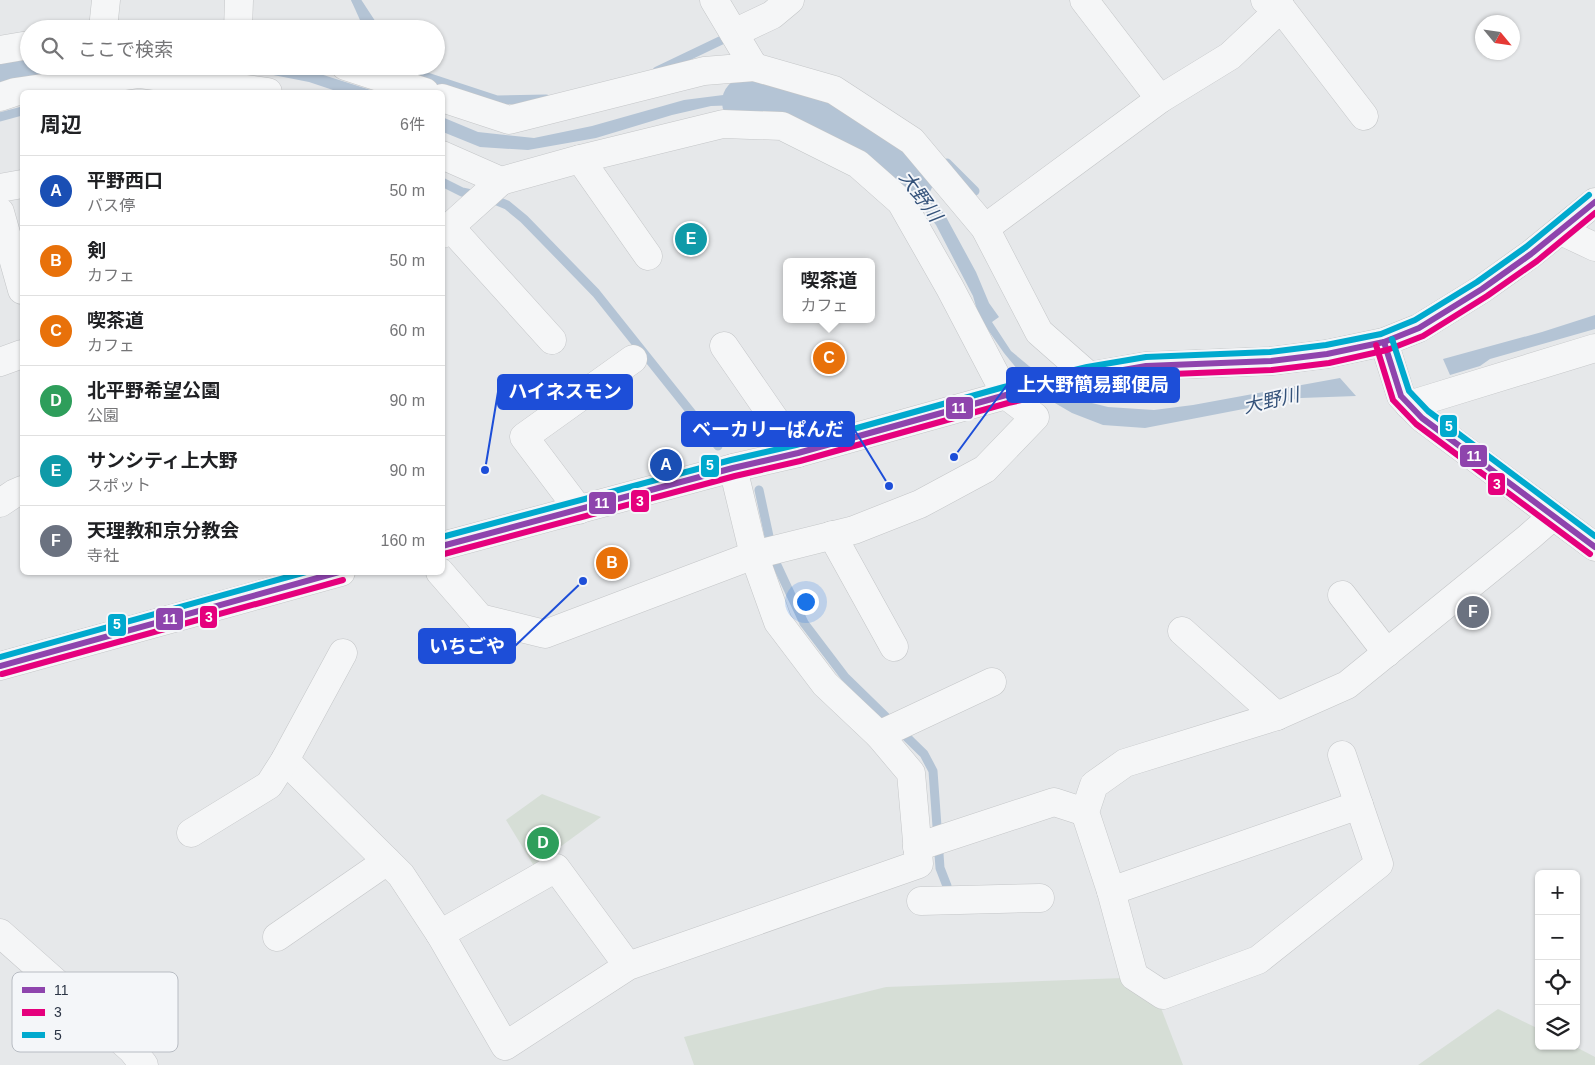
<!DOCTYPE html>
<html lang="ja">
<meta charset="utf-8">
<style>
:root{--surface:#fff;--page:#f6f6f6;--text:#202124;--muted:#757577;--line:#e0e0e0;--accent:#6c737f}
body{margin:0;font-family:Arial,"Noto Sans JP",sans-serif;background:var(--page);color:var(--text)}
.controls{position:absolute;right:15px;bottom:15px;display:grid;overflow:hidden;border-radius:8px;box-shadow:0 1px 4px #0004}
.controls button{width:45px;height:45px;display:grid;place-items:center;padding:0;border:0;border-bottom:1px solid var(--line);background:var(--surface);color:var(--text);font:25px sans-serif}
.compass{position:absolute;left:1475px;top:15px;width:45px;height:45px;border-radius:50%;background:var(--surface);box-shadow:0 1px 4px #0004;rotate:119deg}
.you{position:absolute;left:805px;top:601px;width:18px;height:18px;margin:-12px;border:4px solid #fff;border-radius:50%;background:#1a73e8;box-shadow:0 0 0 8px #1a73e833}
.badge{display:grid;place-items:center;width:32px;height:32px;border-radius:50%;background:var(--accent);color:#fff;font-size:16px;font-weight:700}
.pin{position:absolute;translate:-50% -50%;border:2px solid #fff;box-shadow:0 1px 5px #0006}
.popup{position:absolute;left:783px;top:258px;width:92px;height:65px;box-sizing:border-box;display:grid;place-content:center;border-radius:8px;background:var(--surface);filter:drop-shadow(0 1px 4px #0005);font-size:16px;white-space:nowrap;color:var(--muted)}
.popup b{font-size:19px;color:var(--text)}
.popup::after{content:'';position:absolute;left:50%;top:100%;margin-left:-10px;border:10px solid transparent;border-top-color:var(--surface)}
.list{margin:0;padding:0;list-style:none}
h2{display:flex;justify-content:space-between;align-items:center;height:65px;margin:0;padding:0 20px;font-size:21px}
h2 small{font-size:16px;font-weight:400;color:var(--muted)}
.list li{display:grid;grid-template-columns:32px 1fr auto;gap:15px;align-items:center;box-sizing:border-box;height:70px;padding:0 20px;border-top:1px solid var(--line)}
.list b{display:block;font-size:19px;white-space:nowrap}
.list p{margin:0;font-size:16px;white-space:nowrap;color:var(--muted)}
.list em{font-size:16px;font-style:normal;color:var(--muted)}
.icon{flex:none;width:28px;height:28px;fill:none;stroke:currentColor;stroke-width:2;stroke-linecap:round;stroke-linejoin:round}
.map{position:relative;flex:none;width:1595px;height:1065px;overflow:hidden}
.search{position:absolute;background:var(--surface);box-shadow:0 1px 4px #0004;left:20px;top:20px;width:425px;height:55px;display:flex;align-items:center;gap:12px;box-sizing:border-box;padding:0 18px;border-radius:28px;color:var(--muted);font-size:19px}
.panel{position:absolute;background:var(--surface);box-shadow:0 1px 4px #0004;left:20px;top:90px;width:425px;height:485px;border-radius:8px}
.map>svg:first-child{display:block}
.green{fill:#d6ded6}
.water{fill:#b4c4d5}
.lines{fill:none;stroke-linecap:round;stroke-linejoin:round}
.stream{stroke:#b4c4d5;stroke-width:9}
.river{stroke:#b4c4d5;stroke-width:50}
.street-casing{stroke:#c4c6c8;stroke-width:29}
.secondary-casing{stroke:#c4c6c8;stroke-width:29}
.street{stroke:#f5f6f7;stroke-width:28}
.secondary{stroke:#f8f8f8;stroke-width:28}
.bus-1-casing{stroke:#f4f6f9;stroke-width:10}
.bus-2-casing{stroke:#f4f6f9;stroke-width:10}
.bus-3-casing{stroke:#f4f6f9;stroke-width:10}
.bus-1{stroke:#8e44ad;stroke-width:6}
.bus-2{stroke:#e5007d;stroke-width:6}
.bus-3{stroke:#00a9ce;stroke-width:6}
.labels{text-anchor:middle;stroke-width:4;stroke-linejoin:round;paint-order:stroke}
.water-label{font-size:19px;font-style:italic;fill:#34527a;stroke:#f4f6f9}
.key{fill:#f4f6f9;stroke:#b8bcc3;stroke-width:1}
.key-label{font-size:14px;fill:#2b3445}
.leader{fill:none;stroke:#1d4ed8;stroke-width:2}
.callout-dot{fill:#1d4ed8;stroke:#f4f6f9;stroke-width:2}
.callout{fill:#1d4ed8;stroke:#1d4ed8;stroke-width:2}
.callout-label{font-size:19px;text-anchor:middle;font-weight:bold;fill:#fff}
.line-badge{stroke:#f4f6f9;stroke-width:2}
.badge-label{font-size:14px;text-anchor:middle;font-weight:bold;fill:#fff}
</style>
<div class="map">
<svg width="1595" height="1065" viewBox="0 0 1595 1065">
<rect width="100%" height="100%" fill="#e6e8ea"/>
<!-- green -->
<g class="green">
<polygon points="542,794 601,817 534,866 506,820"/>
<polygon points="1149,977 1183,1065 694,1065 684,1037 886,987"/>
<polygon points="1498,1009 1539,1029 1539,1046 1574,1046 1595,1057 1595,1065 1418,1065"/>
</g>
<!-- water -->
<g class="water">
<polygon points="351,0 360,0 374,29 364,29"/>
<polygon points="29,61 29,66 68,66 0,82 0,69"/>
<polygon points="221,66 295,66 377,92 339,92 309,82 238,68"/>
<polygon points="739,93 768,94 791,99 835,116 861,129 892,150 911,168 945,215 976,272 989,303 999,317 992,322 1011,351 1029,366 1084,401 1108,407 1154,410 1193,405 1340,378 1356,396 1301,398 1145,428 1103,425 1072,413 1048,399 1018,370 1004,353 979,317 973,296 936,225 886,159 855,139 784,111 741,105 711,106 672,115 596,138 528,150 480,147 443,132 442,117 478,132 534,138 592,126 684,100"/>
<polygon points="1595,315 1595,329 1490,359 1480,366 1450,375 1443,359 1542,332"/>
</g>
<g class="lines">
<!-- stream -->
<g class="stream">
<polyline points="356,0 375,29"/>
<polyline points="408,66 424,76 497,100 546,99"/>
<polyline points="657,71 726,38"/>
<polyline points="0,117 22,111"/>
<polyline points="947,163 975,191"/>
<polyline points="442,182 462,192 490,198 507,205 524,219 596,293 718,446"/>
<polyline points="759,490 770,541"/>
<polyline points="775,561 804,623 845,677 924,754 933,771 940,868 947,886"/>
</g>
<!-- river -->
<g class="river">
<polyline points="0,68 16,61 29,60"/>
<polyline points="747,102 772,101 823,126 891,154 909,178"/>
</g>
<defs>
<g id="street">
<polyline points="714,0 754,67"/>
<polyline points="1084,0 1160,99"/>
<polyline points="1265,0 1281,8 1364,116"/>
<polyline points="103,29 106,0"/>
<polyline points="238,29 239,0"/>
<polyline points="734,33 772,15 790,0"/>
<polyline points="0,50 29,45"/>
<polyline points="345,66 425,92"/>
<polyline points="0,97 15,92 139,74 268,92"/>
<polyline points="442,98 509,120 704,71 754,67 834,90 912,141 985,228 1039,332 1089,376"/>
<polyline points="580,159 648,256"/>
<polyline points="0,188 22,184"/>
<polyline points="0,212 22,290"/>
<polyline points="450,227 552,340"/>
<polyline points="985,228 1160,99 1230,56 1281,8"/>
<polyline points="1561,231 1595,247"/>
<polyline points="442,234 501,181"/>
<polyline points="724,346 798,453"/>
<polyline points="0,362 22,354"/>
<polyline points="1409,405 1595,348"/>
<polyline points="0,503 15,493 22,490"/>
<polyline points="579,510 524,437 633,359"/>
<polyline points="832,535 894,647"/>
<polyline points="440,572 480,618 545,634 754,555 854,530 920,504 985,469 1035,417 1006,395 950,288 901,202 858,164 782,126 723,124 580,159 501,181 442,155"/>
<polyline points="1342,595 1387,653"/>
<polyline points="1182,631 1277,716"/>
<polyline points="879,735 992,682"/>
<polyline points="1342,755 1379,864 1258,960 1163,995 1134,976 1111,891 1085,812 1094,785 1125,763 1277,716 1347,685 1529,537 1553,516"/>
<polyline points="285,760 401,875 440,934"/>
<polyline points="191,833 269,785 285,760 343,653"/>
<polyline points="917,847 1054,802 1085,812"/>
<polyline points="1111,891 1359,805"/>
<polyline points="921,901 1040,898"/>
<polyline points="0,933 132,1050 144,1065"/>
<polyline points="277,937 387,861"/>
<polyline points="628,966 556,868 440,934 505,1046 628,966 919,864 911,773 879,735 825,684 778,622 754,555 733,468"/>
</g>
<g id="secondary">
<polyline points="1384,342 1401,396 1422,418 1595,547"/>
<polyline points="442,546 733,468 798,453 1006,395 1089,376 1146,366 1271,361 1327,354 1384,342 1419,328 1482,289 1531,254 1595,202"/>
<polyline points="0,666 341,572"/>
</g>
</defs>
<!-- street casing -->
<use href="#street" class="street-casing"/>
<!-- secondary casing -->
<use href="#secondary" class="secondary-casing"/>
<!-- street -->
<use href="#street" class="street"/>
<!-- secondary -->
<use href="#secondary" class="secondary"/>
<defs>
<g id="bus-1">
<polyline points="1384,342 1401,396 1422,418 1595,547"/>
<polyline points="442,546 733,468 798,453 1006,395 1089,376 1146,366 1271,361 1327,354 1384,342 1419,328 1482,289 1531,254 1595,202"/>
<polyline points="0,666 339,572"/>
</g>
<g id="bus-2">
<polyline points="1376,345 1393,400 1416,424 1590,554"/>
<polyline points="444,554 735,476 800,461 1008,403 1091,385 1147,375 1272,370 1329,363 1387,350 1423,336 1487,296 1537,261 1595,213"/>
<polyline points="2,674 343,580"/>
</g>
<g id="bus-3">
<polyline points="1392,339 1409,391 1428,411 1595,536"/>
<polyline points="442,537 731,460 796,445 1004,387 1087,367 1146,357 1270,352 1326,345 1381,334 1415,320 1477,282 1526,247 1589,195"/>
<polyline points="0,657 306,572"/>
</g>
</defs>
<!-- bus-1 casing -->
<use href="#bus-1" class="bus-1-casing"/>
<!-- bus-2 casing -->
<use href="#bus-2" class="bus-2-casing"/>
<!-- bus-3 casing -->
<use href="#bus-3" class="bus-3-casing"/>
<!-- bus-1 -->
<use href="#bus-1" class="bus-1"/>
<!-- bus-2 -->
<use href="#bus-2" class="bus-2"/>
<!-- bus-3 -->
<use href="#bus-3" class="bus-3"/>
</g>
<g class="labels">
<!-- water labels -->
<g class="water-label">
<text transform="translate(921 196) rotate(54)" y="7">大野川</text>
<text transform="translate(1271 400) rotate(-13)" y="7">大野川</text>
</g>
</g>
<!-- legend -->
<rect x="12" y="972" width="166" height="80" rx="8" class="key"/>
<rect x="22" y="987" width="23" height="6" fill="#8e44ad"/>
<rect x="22" y="1009" width="23" height="7" fill="#e5007d"/>
<rect x="22" y="1032" width="23" height="6" fill="#00a9ce"/>
<g class="key-label">
<text x="54" y="995">11</text>
<text x="54" y="1017">3</text>
<text x="54" y="1040">5</text>
</g>
<!-- callouts -->
<path class="leader" d="M954 457L1007 385M485 470L498 392M889 486L854 429M583 581L515 646"/>
<g class="callout-dot">
<circle cx="954" cy="457" r="5"/>
<circle cx="485" cy="470" r="5"/>
<circle cx="889" cy="486" r="5"/>
<circle cx="583" cy="581" r="5"/>
</g>
<g class="callout">
<rect x="1007" y="368" width="172" height="34" rx="5"/>
<rect x="498" y="375" width="134" height="34" rx="5"/>
<rect x="682" y="412" width="172" height="34" rx="5"/>
<rect x="419" y="629" width="96" height="34" rx="5"/>
</g>
<g class="callout-label">
<text x="1093" y="391">上大野簡易郵便局</text>
<text x="565" y="398">ハイネスモン</text>
<text x="768" y="436">ベーカリーぱんだ</text>
<text x="467" y="653">いちごや</text>
</g>
<g class="line-badge">
<rect x="945" y="396" width="29" height="24" rx="5" fill="#8e44ad"/>
<rect x="1439" y="414" width="19" height="24" rx="5" fill="#00a9ce"/>
<rect x="1459" y="444" width="29" height="24" rx="5" fill="#8e44ad"/>
<rect x="700" y="454" width="20" height="24" rx="5" fill="#00a9ce"/>
<rect x="1487" y="472" width="19" height="24" rx="5" fill="#e5007d"/>
<rect x="630" y="489" width="20" height="24" rx="5" fill="#e5007d"/>
<rect x="588" y="491" width="29" height="24" rx="5" fill="#8e44ad"/>
<rect x="199" y="605" width="19" height="24" rx="5" fill="#e5007d"/>
<rect x="155" y="607" width="29" height="24" rx="5" fill="#8e44ad"/>
<rect x="107" y="613" width="20" height="24" rx="5" fill="#00a9ce"/>
</g>
<g class="badge-label">
<text x="959" y="413">11</text>
<text x="1449" y="431">5</text>
<text x="1474" y="461">11</text>
<text x="710" y="470">5</text>
<text x="1497" y="489">3</text>
<text x="640" y="506">3</text>
<text x="602" y="508">11</text>
<text x="209" y="622">3</text>
<text x="170" y="624">11</text>
<text x="117" y="629">5</text>
</g>
</svg>
<div class="controls">
<button>+</button>
<button>−</button>
<button><svg class="icon" aria-label="locate" viewBox="0 0 24 24"><circle cx="12" cy="12" r="6"/><path d="M12 2v4M12 18v4M2 12h4M18 12h4"/></svg></button>
<button><svg class="icon" aria-label="layers" viewBox="0 0 24 24"><path d="M12 4l9 5-9 5-9-5zM3 14l9 5 9-5"/></svg></button>
</div>
<svg class="compass" viewBox="-18 -18 36 36"><path d="M0-13l5 13h-10z" fill="#e53935"/><path d="M0 13l5-13h-10z" fill="#757577"/></svg>
<div class="you"></div>
<div class="pin badge" style="left:666px;top:465px;background:#1a4fb4">A</div>
<div class="pin badge" style="left:612px;top:563px;background:#e8710a">B</div>
<div class="pin badge" style="left:829px;top:358px;background:#e8710a">C</div>
<div class="popup"><b>喫茶道</b>カフェ</div>
<div class="pin badge" style="left:543px;top:843px;background:#2e9e5b">D</div>
<div class="pin badge" style="left:691px;top:239px;background:#0f9aa8">E</div>
<div class="pin badge" style="left:1473px;top:612px;background:#6b7280">F</div>
<div class="search"><svg class="icon" aria-label="search" viewBox="0 0 24 24"><circle cx="10" cy="10" r="6"/><path d="M15 15l6 6"/></svg>ここで検索</div>
<section class="panel">
<h2>周辺<small>6件</small></h2>
<ul class="list">
<li><span class="badge" style="background:#1a4fb4">A</span><div><b>平野西口</b><p>バス停</p></div><em>50 m</em></li>
<li><span class="badge" style="background:#e8710a">B</span><div><b>剣</b><p>カフェ</p></div><em>50 m</em></li>
<li><span class="badge" style="background:#e8710a">C</span><div><b>喫茶道</b><p>カフェ</p></div><em>60 m</em></li>
<li><span class="badge" style="background:#2e9e5b">D</span><div><b>北平野希望公園</b><p>公園</p></div><em>90 m</em></li>
<li><span class="badge" style="background:#0f9aa8">E</span><div><b>サンシティ上大野</b><p>スポット</p></div><em>90 m</em></li>
<li><span class="badge" style="background:#6b7280">F</span><div><b>天理教和京分教会</b><p>寺社</p></div><em>160 m</em></li>
</ul>
</section>
</div>
